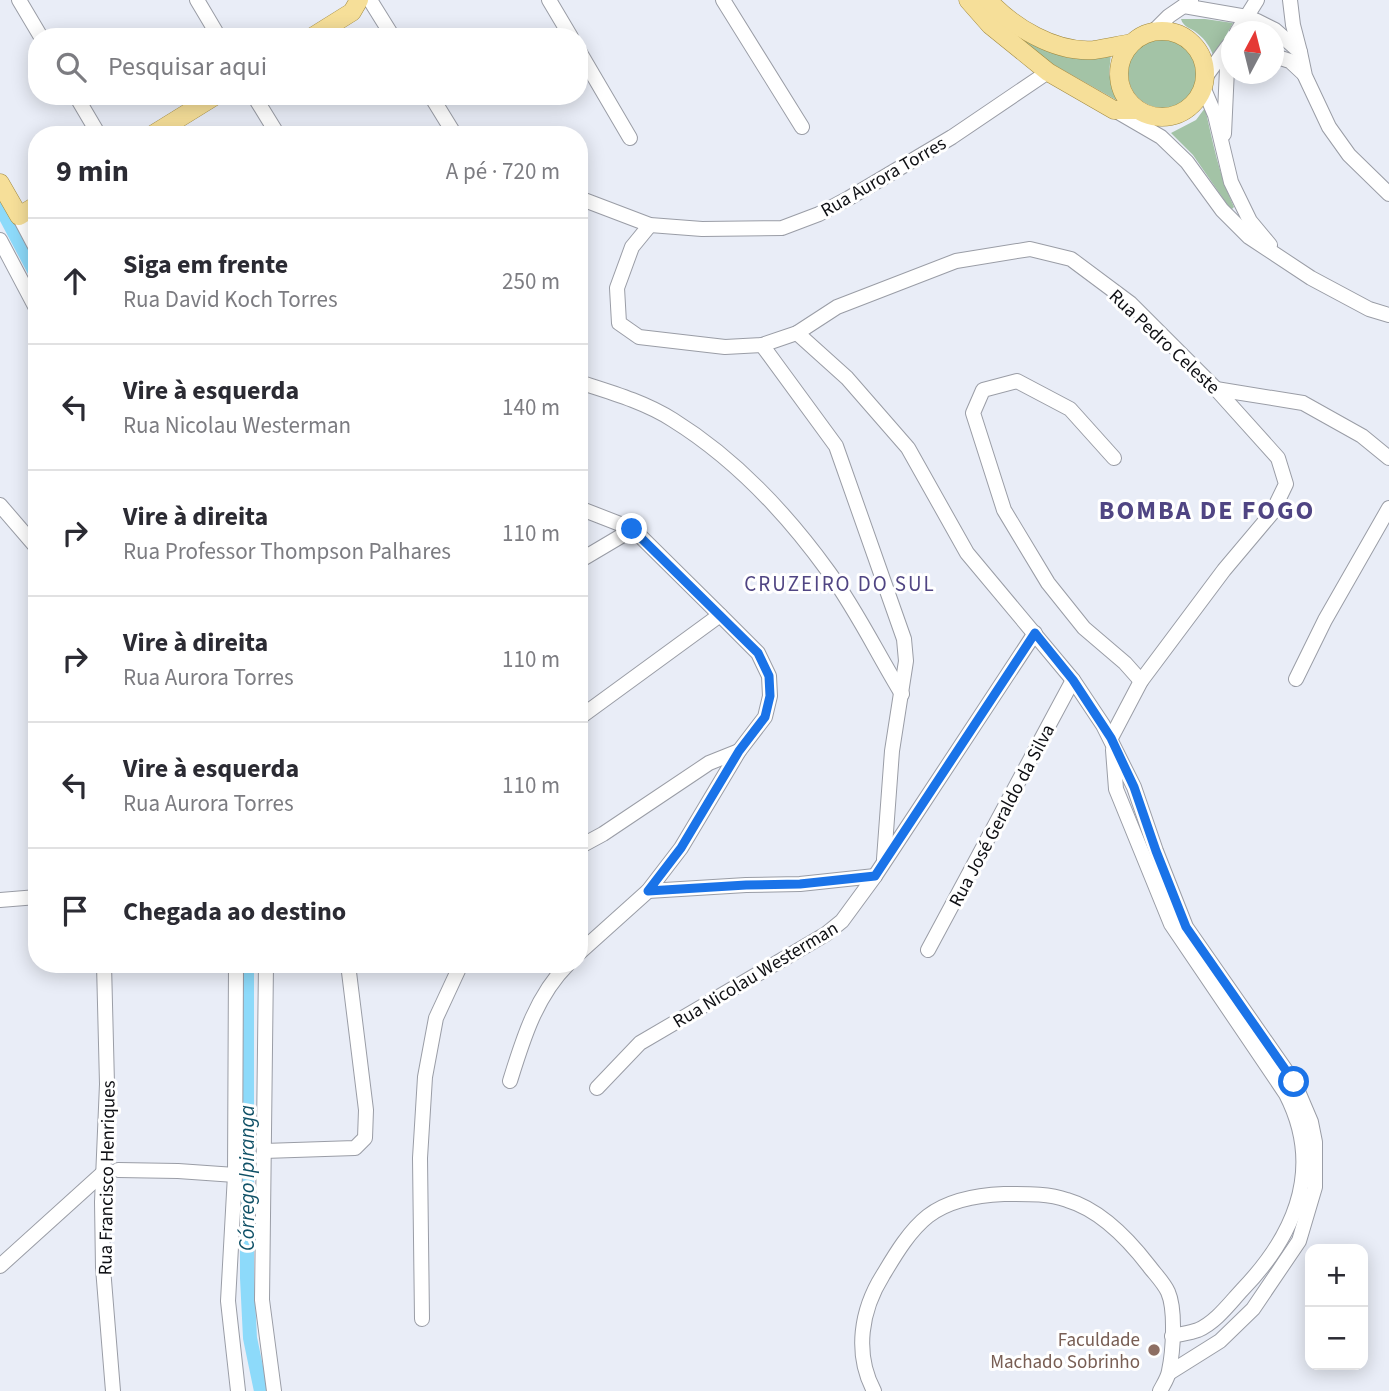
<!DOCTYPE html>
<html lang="pt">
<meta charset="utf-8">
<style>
:root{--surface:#fff;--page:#f2f2f3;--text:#2b2b33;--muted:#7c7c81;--line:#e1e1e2}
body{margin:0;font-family:"Source Sans 3",sans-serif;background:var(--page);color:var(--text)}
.controls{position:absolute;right:21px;bottom:21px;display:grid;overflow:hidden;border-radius:14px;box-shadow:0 4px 18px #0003}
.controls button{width:63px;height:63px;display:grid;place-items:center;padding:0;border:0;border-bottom:2px solid var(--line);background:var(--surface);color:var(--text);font:35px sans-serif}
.compass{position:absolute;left:1221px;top:21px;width:63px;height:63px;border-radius:50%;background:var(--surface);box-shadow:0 4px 18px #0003;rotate:7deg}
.stop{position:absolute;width:21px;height:21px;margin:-16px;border:5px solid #1a73e8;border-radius:50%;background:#fff}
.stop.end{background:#1a73e8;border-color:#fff;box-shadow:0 2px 7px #0008}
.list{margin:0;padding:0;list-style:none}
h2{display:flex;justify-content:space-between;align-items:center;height:91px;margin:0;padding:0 28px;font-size:30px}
h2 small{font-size:23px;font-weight:400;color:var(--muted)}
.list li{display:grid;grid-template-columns:46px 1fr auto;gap:21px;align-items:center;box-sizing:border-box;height:126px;padding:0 28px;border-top:2px solid var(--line)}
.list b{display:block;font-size:26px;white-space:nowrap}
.list p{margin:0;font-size:23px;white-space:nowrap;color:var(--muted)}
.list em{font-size:23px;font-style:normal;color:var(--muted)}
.icon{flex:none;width:38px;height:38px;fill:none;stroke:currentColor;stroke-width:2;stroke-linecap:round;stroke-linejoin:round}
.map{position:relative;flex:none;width:1389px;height:1391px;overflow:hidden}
.search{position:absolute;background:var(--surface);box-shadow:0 4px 18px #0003;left:28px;top:28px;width:560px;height:77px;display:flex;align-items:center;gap:18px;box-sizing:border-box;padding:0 24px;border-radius:28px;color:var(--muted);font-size:26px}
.panel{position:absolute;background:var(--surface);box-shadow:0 4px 18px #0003;left:28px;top:126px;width:560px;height:847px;border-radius:28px}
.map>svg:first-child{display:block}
.green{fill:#a3c3a6}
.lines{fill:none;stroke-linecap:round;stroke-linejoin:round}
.canal{stroke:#8ddafa;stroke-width:14}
.minor-casing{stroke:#9a9da6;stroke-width:16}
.major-casing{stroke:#a1893e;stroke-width:19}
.minor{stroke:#fff;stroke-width:14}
.major{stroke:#f6df99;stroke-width:18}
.route{stroke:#1a73e8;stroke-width:9}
.education-dot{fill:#8d6e63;stroke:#fff;stroke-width:2.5}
.labels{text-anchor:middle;stroke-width:6;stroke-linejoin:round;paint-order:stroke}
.street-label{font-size:19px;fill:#0f1014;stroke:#fff}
.education-label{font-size:19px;fill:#785e54;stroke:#fff;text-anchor:end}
.neighbourhood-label{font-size:21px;letter-spacing:2px;fill:#504583;stroke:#fff}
.water-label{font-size:21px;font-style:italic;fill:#105167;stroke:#fff}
.district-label{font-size:26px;font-weight:bold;letter-spacing:2px;fill:#504583;stroke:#fff}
</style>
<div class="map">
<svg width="1389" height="1391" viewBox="0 0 1389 1391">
<rect width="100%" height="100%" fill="#e9edf7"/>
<!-- green -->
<g class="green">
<path d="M1181,19H1205L1233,23L1214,57C1210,47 1206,40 1197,33C1191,28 1183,27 1181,19Z"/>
<polygon points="1001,23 1111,53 1109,74 1118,101 1049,62"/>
<circle cx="1163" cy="73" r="35"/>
<path d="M1205,108C1213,143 1219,175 1234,207L1232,209L1229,207L1193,155L1171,133L1196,120Z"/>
</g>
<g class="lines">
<!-- canal -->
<g class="canal">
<polyline points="0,206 37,276"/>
<polyline points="247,964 247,1278 250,1338 261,1391"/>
</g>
<defs>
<g id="minor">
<polyline points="19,0 41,37"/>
<polyline points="197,0 219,37"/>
<polyline points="370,0 393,37"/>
<polyline points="549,0 571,37"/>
<polyline points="723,0 802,127"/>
<polyline points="1290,0 1293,25 1300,52"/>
<polyline points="1184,6 1247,17 1257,21 1275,30 1300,52 1305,76 1329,127 1349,155 1389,194"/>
<polyline points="1153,32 1169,16 1191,1"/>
<polyline points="1237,32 1257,0"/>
<polyline points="579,51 630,138"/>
<polyline points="1274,56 1290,61 1304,74"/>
<polyline points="1204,79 1228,46"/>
<polyline points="1203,87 1215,115 1231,182 1250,221 1270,245"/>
<polyline points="76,96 99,135"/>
<polyline points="254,96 278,135"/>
<polyline points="431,96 455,135"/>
<polyline points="1118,112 1161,137 1187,162 1222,210 1249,237 1311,278 1369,309 1389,315"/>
<polyline points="1224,134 1227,69 1232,48"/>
<polyline points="579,198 650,225 702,229 782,228 819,214 849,198 952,137 1048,72"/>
<polyline points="19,216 37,250"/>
<polyline points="650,225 632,247 617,288 619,323 639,337 725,347 762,345 797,333 837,307 956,261 1030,249 1071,259 1130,303 1216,389 1278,458 1286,484 1272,513 1224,570 1141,681 1111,738"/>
<polyline points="0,240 37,310"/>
<polyline points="797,333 847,378 908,448 967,553 1073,680 1103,725 1134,787 1156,851 1186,927 1294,1082 1311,1122 1315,1142 1315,1187 1299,1241 1253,1309 1220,1341 1169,1373"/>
<polyline points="762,345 836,446 904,639 906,661 892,751 884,859"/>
<path d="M579,382C610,392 645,402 673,420C734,458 786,513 828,571C856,609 877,653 902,694"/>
<polyline points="1216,389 1303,403 1362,436 1389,458"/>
<polyline points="1114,458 1070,409 1017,381 983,390 973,413 1004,510 1048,583 1084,628 1125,663 1141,681"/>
<polyline points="0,505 37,548"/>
<polyline points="579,508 633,529 720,615 758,653 769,676 770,696 765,717 739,751 681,848 648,891 579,953"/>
<polyline points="579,561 633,529"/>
<polyline points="1296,679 1325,620 1389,508"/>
<polyline points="579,718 720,615"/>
<path d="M1113,750L1116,789L1171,924L1286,1094C1324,1168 1295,1235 1242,1290C1229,1304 1216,1322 1198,1330C1190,1333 1180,1334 1172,1336"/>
<polyline points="579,847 603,834 709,763 739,751"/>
<polyline points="648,891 746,885 800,884 875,876"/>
<polyline points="0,900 37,897"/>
<polyline points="928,950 1073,680"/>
<polyline points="104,964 107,1084 102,1202 103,1268 113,1391"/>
<polyline points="236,964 235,1175 228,1301 238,1391"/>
<polyline points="266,964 262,1300 274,1391"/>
<path d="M510,1081C523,1039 536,996 568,964"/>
<polyline points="597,1088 640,1043 826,934 842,921 875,876 1035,633"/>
<polyline points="264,1151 355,1148 365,1138 366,1110 348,964"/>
<polyline points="118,1170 178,1171 235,1175"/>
<polyline points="0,1266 104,1172"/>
<polyline points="422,1319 420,1158 425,1077 436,1018 461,964"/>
<path d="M874,1391C854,1353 861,1310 883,1275C895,1255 909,1231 928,1216C949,1200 978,1195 1004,1194C1025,1194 1047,1193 1067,1200C1101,1210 1129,1240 1149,1266C1155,1274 1164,1283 1168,1292C1176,1310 1173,1352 1169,1371C1168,1378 1163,1385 1160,1391"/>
</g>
<g id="major">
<polyline points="968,0 990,25 1048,72 1114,110 1137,110"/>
<path d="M988,0C1013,27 1055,53 1094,50C1107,48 1120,45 1132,43"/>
<circle cx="1162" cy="74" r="43"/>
<polyline points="312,37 352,12 359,0"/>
<polyline points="152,135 215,96"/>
<polyline points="0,183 19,216 37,205"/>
</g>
</defs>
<!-- minor casing -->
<use href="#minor" class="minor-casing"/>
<!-- major casing -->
<use href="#major" class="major-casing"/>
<!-- minor -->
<use href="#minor" class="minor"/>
<!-- major -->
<use href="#major" class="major"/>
</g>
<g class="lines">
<!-- route -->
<polyline class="route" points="632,529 758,653 769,676 770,696 765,717 739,751 681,848 648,891 746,885 800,884 875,876 1035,633 1073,680 1111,738 1134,787 1156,851 1186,927 1294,1082"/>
</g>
<!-- markers -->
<circle class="education-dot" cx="1154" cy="1350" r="7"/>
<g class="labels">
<!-- street labels -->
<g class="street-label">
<text transform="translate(883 176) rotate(-30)" y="7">Rua Aurora Torres</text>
<text transform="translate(1165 341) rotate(43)" y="7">Rua Pedro Celeste</text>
<text transform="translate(1001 815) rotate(-62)" y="7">Rua José Geraldo da Silva</text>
<text transform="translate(755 974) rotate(-31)" y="7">Rua Nicolau Westerman</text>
<text transform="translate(106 1178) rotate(-89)" y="7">Rua Francisco Henriques</text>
</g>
<!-- education labels -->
<g class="education-label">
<text x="1140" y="1346">Faculdade<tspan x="1140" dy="22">Machado Sobrinho</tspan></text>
</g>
<!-- neighbourhood labels -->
<g class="neighbourhood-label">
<text x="840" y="591">CRUZEIRO DO SUL</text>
</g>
<!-- water labels -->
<g class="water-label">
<text transform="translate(247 1178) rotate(-90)" y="7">Córrego Ipiranga</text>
</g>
<!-- district labels -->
<g class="district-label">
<text x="1207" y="519">BOMBA DE FOGO</text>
</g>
</g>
</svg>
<div class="controls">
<button>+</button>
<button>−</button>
</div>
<svg class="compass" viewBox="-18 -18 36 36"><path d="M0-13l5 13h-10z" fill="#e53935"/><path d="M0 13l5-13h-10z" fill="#7c7c81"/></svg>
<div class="stop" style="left:1294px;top:1082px"></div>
<div class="stop end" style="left:632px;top:529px"></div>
<div class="search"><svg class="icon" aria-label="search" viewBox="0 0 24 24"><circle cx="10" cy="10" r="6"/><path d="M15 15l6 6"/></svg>Pesquisar aqui</div>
<section class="panel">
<h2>9 min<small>A pé · 720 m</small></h2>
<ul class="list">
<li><svg class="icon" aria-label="ahead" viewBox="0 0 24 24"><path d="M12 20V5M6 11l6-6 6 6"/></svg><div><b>Siga em frente</b><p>Rua David Koch Torres</p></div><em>250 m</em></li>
<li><svg class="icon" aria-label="left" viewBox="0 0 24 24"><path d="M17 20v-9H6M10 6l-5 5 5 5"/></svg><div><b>Vire à esquerda</b><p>Rua Nicolau Westerman</p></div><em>140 m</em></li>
<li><svg class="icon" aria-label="right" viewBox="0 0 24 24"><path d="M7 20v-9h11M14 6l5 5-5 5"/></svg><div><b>Vire à direita</b><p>Rua Professor Thompson Palhares</p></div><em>110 m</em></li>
<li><svg class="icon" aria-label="right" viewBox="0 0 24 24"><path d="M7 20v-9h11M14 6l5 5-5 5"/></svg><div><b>Vire à direita</b><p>Rua Aurora Torres</p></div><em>110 m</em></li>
<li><svg class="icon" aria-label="left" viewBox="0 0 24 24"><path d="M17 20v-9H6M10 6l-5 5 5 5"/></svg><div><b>Vire à esquerda</b><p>Rua Aurora Torres</p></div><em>110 m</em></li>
<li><svg class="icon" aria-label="arrive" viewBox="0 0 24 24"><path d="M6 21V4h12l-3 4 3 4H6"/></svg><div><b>Chegada ao destino</b></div></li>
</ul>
</section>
</div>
